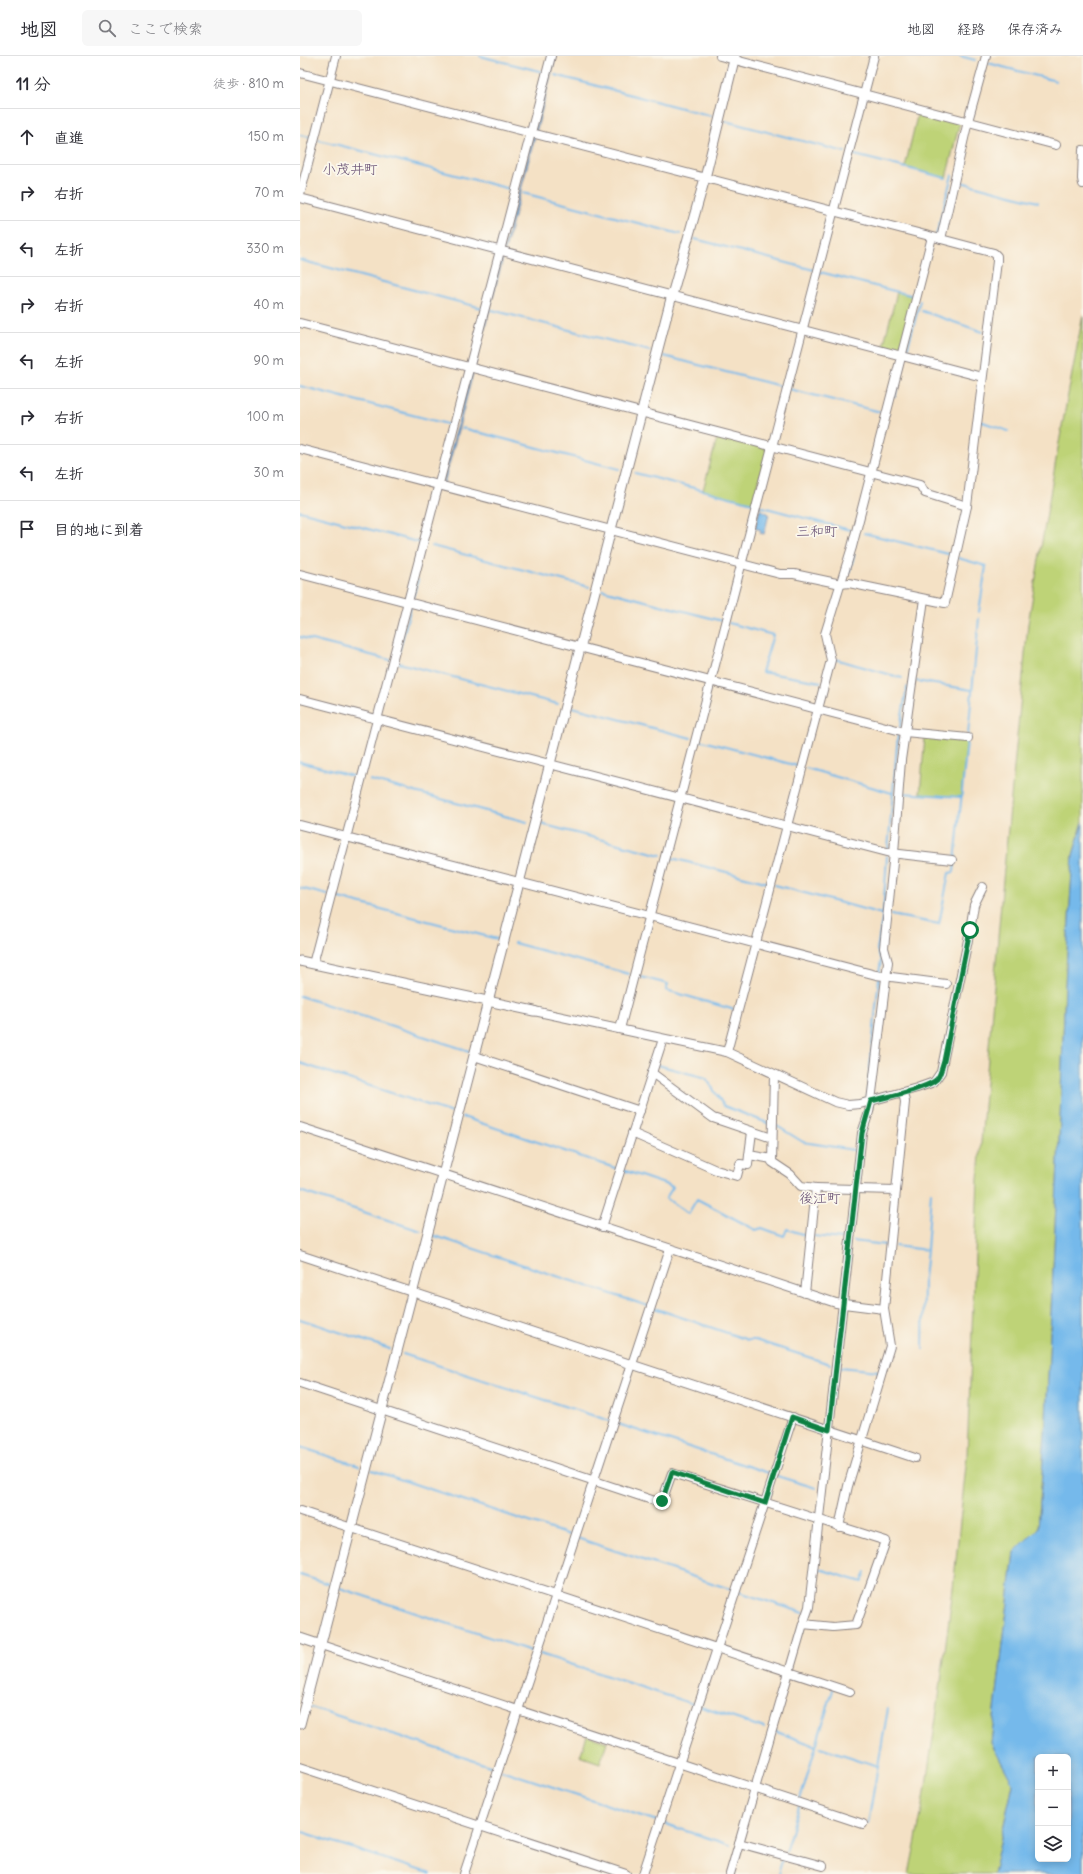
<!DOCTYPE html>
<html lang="ja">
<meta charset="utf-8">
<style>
:root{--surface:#fff;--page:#f7f7f7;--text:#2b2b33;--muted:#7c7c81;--line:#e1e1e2}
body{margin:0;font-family:Delius,"Klee One",sans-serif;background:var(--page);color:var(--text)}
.controls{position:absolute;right:12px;bottom:12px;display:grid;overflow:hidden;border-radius:6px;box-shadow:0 2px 10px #0003}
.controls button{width:36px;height:36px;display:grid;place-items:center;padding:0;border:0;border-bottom:1px solid var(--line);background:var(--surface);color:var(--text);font:20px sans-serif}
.stop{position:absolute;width:12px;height:12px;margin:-9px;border:3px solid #0b8043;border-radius:50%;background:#fff}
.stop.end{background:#0b8043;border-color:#fff;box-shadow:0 1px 4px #0008}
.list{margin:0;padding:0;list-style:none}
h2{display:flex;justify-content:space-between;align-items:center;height:52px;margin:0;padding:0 16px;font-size:17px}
h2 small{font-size:13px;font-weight:400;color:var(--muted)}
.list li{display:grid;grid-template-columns:26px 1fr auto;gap:12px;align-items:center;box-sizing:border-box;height:56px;padding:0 16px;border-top:1px solid var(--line)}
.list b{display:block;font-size:15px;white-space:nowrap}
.list em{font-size:13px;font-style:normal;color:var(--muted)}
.icon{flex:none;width:22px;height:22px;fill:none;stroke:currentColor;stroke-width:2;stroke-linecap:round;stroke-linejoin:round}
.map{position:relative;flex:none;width:783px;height:1818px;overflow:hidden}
header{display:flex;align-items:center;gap:24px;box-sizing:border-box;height:56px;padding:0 20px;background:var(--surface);border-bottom:1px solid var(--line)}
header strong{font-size:19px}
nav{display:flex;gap:22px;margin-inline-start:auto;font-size:14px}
.search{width:280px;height:36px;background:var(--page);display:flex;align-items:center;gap:10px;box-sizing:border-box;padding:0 14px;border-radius:6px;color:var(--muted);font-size:15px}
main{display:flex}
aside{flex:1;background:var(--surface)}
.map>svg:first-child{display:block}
.green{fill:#bed377;stroke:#707a59}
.water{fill:#75b9eb;stroke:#4c6e93;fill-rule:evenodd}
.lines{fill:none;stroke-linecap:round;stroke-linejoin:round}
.stream{stroke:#75b9eb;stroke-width:2}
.minor-casing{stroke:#8b8280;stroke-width:10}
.tertiary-casing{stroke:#8b8280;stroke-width:11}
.minor{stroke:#fff;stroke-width:8}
.tertiary{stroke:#fff;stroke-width:9}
.route{stroke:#0b8043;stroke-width:5}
.labels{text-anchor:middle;stroke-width:3.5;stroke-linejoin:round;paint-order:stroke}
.quarter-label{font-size:14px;fill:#664e72;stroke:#fbf7ec}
</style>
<header>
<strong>地図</strong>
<div class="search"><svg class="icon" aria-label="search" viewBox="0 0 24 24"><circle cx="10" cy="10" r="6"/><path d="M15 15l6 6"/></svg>ここで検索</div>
<nav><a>地図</a><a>経路</a><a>保存済み</a></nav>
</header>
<main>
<aside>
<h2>11 分<small>徒歩 · 810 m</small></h2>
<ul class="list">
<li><svg class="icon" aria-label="ahead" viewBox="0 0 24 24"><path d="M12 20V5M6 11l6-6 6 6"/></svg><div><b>直進</b></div><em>150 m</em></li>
<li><svg class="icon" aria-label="right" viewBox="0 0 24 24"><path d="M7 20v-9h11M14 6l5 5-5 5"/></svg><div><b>右折</b></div><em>70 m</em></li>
<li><svg class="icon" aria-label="left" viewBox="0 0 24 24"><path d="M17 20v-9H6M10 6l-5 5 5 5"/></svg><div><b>左折</b></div><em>330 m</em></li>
<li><svg class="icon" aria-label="right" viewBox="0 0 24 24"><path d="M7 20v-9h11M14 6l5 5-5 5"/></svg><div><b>右折</b></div><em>40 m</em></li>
<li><svg class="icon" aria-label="left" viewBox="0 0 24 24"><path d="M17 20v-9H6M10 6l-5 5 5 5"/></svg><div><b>左折</b></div><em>90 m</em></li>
<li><svg class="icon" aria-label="right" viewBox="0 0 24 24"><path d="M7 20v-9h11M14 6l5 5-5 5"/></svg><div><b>右折</b></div><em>100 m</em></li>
<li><svg class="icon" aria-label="left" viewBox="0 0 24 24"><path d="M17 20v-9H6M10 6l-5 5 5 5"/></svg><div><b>左折</b></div><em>30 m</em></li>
<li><svg class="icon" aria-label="arrive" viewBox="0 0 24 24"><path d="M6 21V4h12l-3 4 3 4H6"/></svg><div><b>目的地に到着</b></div></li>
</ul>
</aside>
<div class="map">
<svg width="783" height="1818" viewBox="0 0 783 1818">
<rect width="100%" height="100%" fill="#fbf7ec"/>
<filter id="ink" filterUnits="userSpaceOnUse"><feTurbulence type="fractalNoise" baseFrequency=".025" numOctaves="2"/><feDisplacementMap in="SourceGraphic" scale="8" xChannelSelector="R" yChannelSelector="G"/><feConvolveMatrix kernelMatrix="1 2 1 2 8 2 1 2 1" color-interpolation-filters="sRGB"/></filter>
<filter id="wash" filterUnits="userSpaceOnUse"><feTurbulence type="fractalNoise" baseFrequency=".012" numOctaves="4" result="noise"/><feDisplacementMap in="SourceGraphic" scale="16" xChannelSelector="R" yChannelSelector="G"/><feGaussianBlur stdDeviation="0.9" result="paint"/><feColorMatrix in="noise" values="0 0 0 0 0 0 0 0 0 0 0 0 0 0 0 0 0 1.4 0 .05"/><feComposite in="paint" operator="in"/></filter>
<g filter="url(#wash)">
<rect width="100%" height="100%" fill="#f4e1c5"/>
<!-- green -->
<g class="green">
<polygon points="618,56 660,66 646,122 605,111"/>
<polygon points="597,236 615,240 600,295 583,291"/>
<polygon points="783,259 783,766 773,799 765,929 760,1063 746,1364 738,1472 714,1496 691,1687 713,1727 693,1818 609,1818 623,1749 638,1648 653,1532 667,1400 678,1123 702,834 728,568 758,392"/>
<polygon points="418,379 468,393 453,447 403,434"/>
<polygon points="625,680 667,685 661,741 620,738"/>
<polygon points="287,1680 307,1686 300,1707 280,1700"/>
</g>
<!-- water -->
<g class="water">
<polygon points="254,0 256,0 144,428 142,428"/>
<polygon points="460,453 469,458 464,478 460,477 461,474 455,472"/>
<path d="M783,766V1818H693L713,1728L691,1687L714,1496L738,1472L746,1364L760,1063L765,929L773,799ZM738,1701H768V1803H738Z"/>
</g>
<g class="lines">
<!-- stream -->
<g class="stream">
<polyline points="180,0 243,16"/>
<polyline points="660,0 675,4"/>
<polyline points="688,7 756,25"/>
<polyline points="255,19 412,60"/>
<polyline points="425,65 545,96"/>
<polyline points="0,79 10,81"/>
<polyline points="19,84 214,134"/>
<polyline points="551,98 646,122"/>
<polyline points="661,126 738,146"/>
<polyline points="223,137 380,178"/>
<polyline points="636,180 652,119"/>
<polyline points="395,183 514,214"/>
<polyline points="0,204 182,252"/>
<polyline points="520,216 614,240"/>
<polyline points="192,254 350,295"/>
<polyline points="622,255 683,276"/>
<polyline points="606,298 620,245"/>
<polyline points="364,300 484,331"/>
<polyline points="0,330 151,369"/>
<polyline points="489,333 581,356"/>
<polyline points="595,341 605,303"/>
<polyline points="680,365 708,375"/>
<polyline points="162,372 319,413"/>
<polyline points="335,417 453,447"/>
<polyline points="459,450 550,474"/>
<polyline points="0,455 121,487"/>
<polyline points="564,477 652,499"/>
<polyline points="132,490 289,531"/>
<polyline points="658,502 686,510 679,556"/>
<polyline points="549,517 554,499"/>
<polyline points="303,534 422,565"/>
<polyline points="112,544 118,524"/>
<polyline points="429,567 473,579 462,616 521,626"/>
<polyline points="0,581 90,604"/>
<polyline points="99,596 111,550"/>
<polyline points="534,605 535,603 602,622"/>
<polyline points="99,607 258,648"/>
<polyline points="616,625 672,634"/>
<polyline points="272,651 391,682"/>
<polyline points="600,671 607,631"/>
<polyline points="668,679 679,562"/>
<polyline points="399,684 498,710"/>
<polyline points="0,706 59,722"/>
<polyline points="506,712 592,737"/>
<polyline points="70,724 227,766"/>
<polyline points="601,737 661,741"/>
<polyline points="241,768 361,799"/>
<polyline points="588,794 598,678"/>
<polyline points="368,801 469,827"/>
<polyline points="41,815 35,841 197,883"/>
<polyline points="475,829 582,858"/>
<polyline points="0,832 28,839"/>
<polyline points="591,859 639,868 649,817 654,816 667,685"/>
<polyline points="214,887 329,918"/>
<polyline points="579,918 581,904 577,894 583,858 587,800"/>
<polyline points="337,920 368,928 366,934 435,954"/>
<polyline points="0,940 169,995"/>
<polyline points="0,1007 152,1057"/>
<polyline points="358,1010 358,1009 406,1022 424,1050 470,1068"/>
<polyline points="567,1040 579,922"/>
<polyline points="163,1061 318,1113"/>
<polyline points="563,1063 565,1054"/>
<polyline points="477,1070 503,1086 554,1094"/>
<polyline points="323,1114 373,1131 366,1142 388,1158 397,1143 456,1174 462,1172 484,1180 487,1173 508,1180"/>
<polyline points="0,1135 121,1175"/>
<polyline points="132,1179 348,1250"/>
<polyline points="514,1180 542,1183"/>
<polyline points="553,1185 585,1189"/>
<polyline points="595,1190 627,1194 631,1136"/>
<polyline points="354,1252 448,1284 455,1284 530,1308"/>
<polyline points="0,1263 90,1293"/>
<polyline points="623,1293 624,1223 627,1194"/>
<polyline points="103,1298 310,1365"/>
<polyline points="540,1311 579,1315 578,1317"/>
<polyline points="315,1367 472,1418"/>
<polyline points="0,1391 59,1410"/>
<polyline points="72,1414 272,1480"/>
<polyline points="477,1420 516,1432"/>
<polyline points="277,1482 433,1534"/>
<polyline points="516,1512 562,1526 566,1516"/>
<polyline points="0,1519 29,1528"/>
<polyline points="40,1532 234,1596"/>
<polyline points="439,1536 504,1557"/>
<polyline points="240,1598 396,1649"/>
<polyline points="11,1651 196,1712"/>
<polyline points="401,1651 464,1672"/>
<polyline points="474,1675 516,1690"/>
<polyline points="520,1691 578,1710 568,1767"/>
<polyline points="578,1710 588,1653"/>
<polyline points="201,1714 357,1765"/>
<polyline points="500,1744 533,1633"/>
<polyline points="362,1767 430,1789"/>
<polyline points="0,1775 131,1818"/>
<polyline points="485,1796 499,1750"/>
<polyline points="478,1818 483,1802"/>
</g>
</g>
</g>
<g filter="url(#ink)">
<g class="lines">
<defs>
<g id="minor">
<polyline points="420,0 756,89"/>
<polyline points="0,17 641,183 694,197 697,200 697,205 667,450 645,547 549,527 541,528 494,518 480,518 0,393"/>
<polyline points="783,94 782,123 783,128"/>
<polyline points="0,139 36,0"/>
<polyline points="0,142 682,321"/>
<polyline points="641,183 668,65 686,0"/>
<polyline points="0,267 620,429 625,437 667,450"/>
<polyline points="0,518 605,676 668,682"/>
<polyline points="0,643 591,797 652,804"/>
<polyline points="0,769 576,919 646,928"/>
<polyline points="13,908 251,0"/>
<polyline points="234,955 427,996 535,1046 548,1049 560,1048 617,1032 634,1026 641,1016 670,874 674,849 683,831"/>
<polyline points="320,973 574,0"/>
<polyline points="427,996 531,604 525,578 552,491 632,181"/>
<polyline points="174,1000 340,1055"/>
<polyline points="352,1017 413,1062 472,1082"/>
<polyline points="474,1019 472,1106 490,1118 501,1130 516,1132 505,1237"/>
<polyline points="0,1071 536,1247 584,1253"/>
<polyline points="332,1077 416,1114 437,1120 440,1108 448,1109 449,1099 472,1103"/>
<polyline points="449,1099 452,1076"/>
<polyline points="516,1132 596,1134"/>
<polyline points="302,1171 363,983"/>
<polyline points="0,1199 615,1402"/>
<polyline points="0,1327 358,1446 362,1445 372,1417 586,1485 556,1569 533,1571 503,1568 430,1818"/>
<polyline points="0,1455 550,1636"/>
<polyline points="539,1471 548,1430 590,1290 584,1253 605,1046 603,1036"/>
<polyline points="503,1568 509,1551 562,1077 569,1056 571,1045 588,906 584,892 594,797 601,704 624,543"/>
<polyline points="21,1589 563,1768"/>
<polyline points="0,1711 326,1818"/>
<polyline points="439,1787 523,1810"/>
<polyline points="164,1818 370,1193"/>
<polyline points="343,1818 493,1361"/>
</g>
<g id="tertiary">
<polyline points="0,905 234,955"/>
<polyline points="0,1582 21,1589"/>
<polyline points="0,1668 372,239 405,122 435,0"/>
</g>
</defs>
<!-- minor casing -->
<use href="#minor" class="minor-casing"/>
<!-- tertiary casing -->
<use href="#tertiary" class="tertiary-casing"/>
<!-- minor -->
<use href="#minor" class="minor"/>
<!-- tertiary -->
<use href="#tertiary" class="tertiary"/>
</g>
</g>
<g class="lines" filter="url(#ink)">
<!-- route -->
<path class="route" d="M362,1445L372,1416L465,1447L492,1361L529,1374L562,1077L571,1045C586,1041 627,1033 637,1023C641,1018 642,1011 644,1005L670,874"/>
</g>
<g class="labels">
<!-- quarter labels -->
<g class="quarter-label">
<text x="50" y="118">小茂井町</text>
<text x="517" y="480">三和町</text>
<text x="520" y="1147">後江町</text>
</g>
</g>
</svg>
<div class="controls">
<button>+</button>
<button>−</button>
<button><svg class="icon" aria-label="layers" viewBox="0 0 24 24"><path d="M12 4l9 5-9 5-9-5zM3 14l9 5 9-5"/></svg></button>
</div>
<div class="stop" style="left:670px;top:874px"></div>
<div class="stop end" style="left:362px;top:1445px"></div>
</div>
</main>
